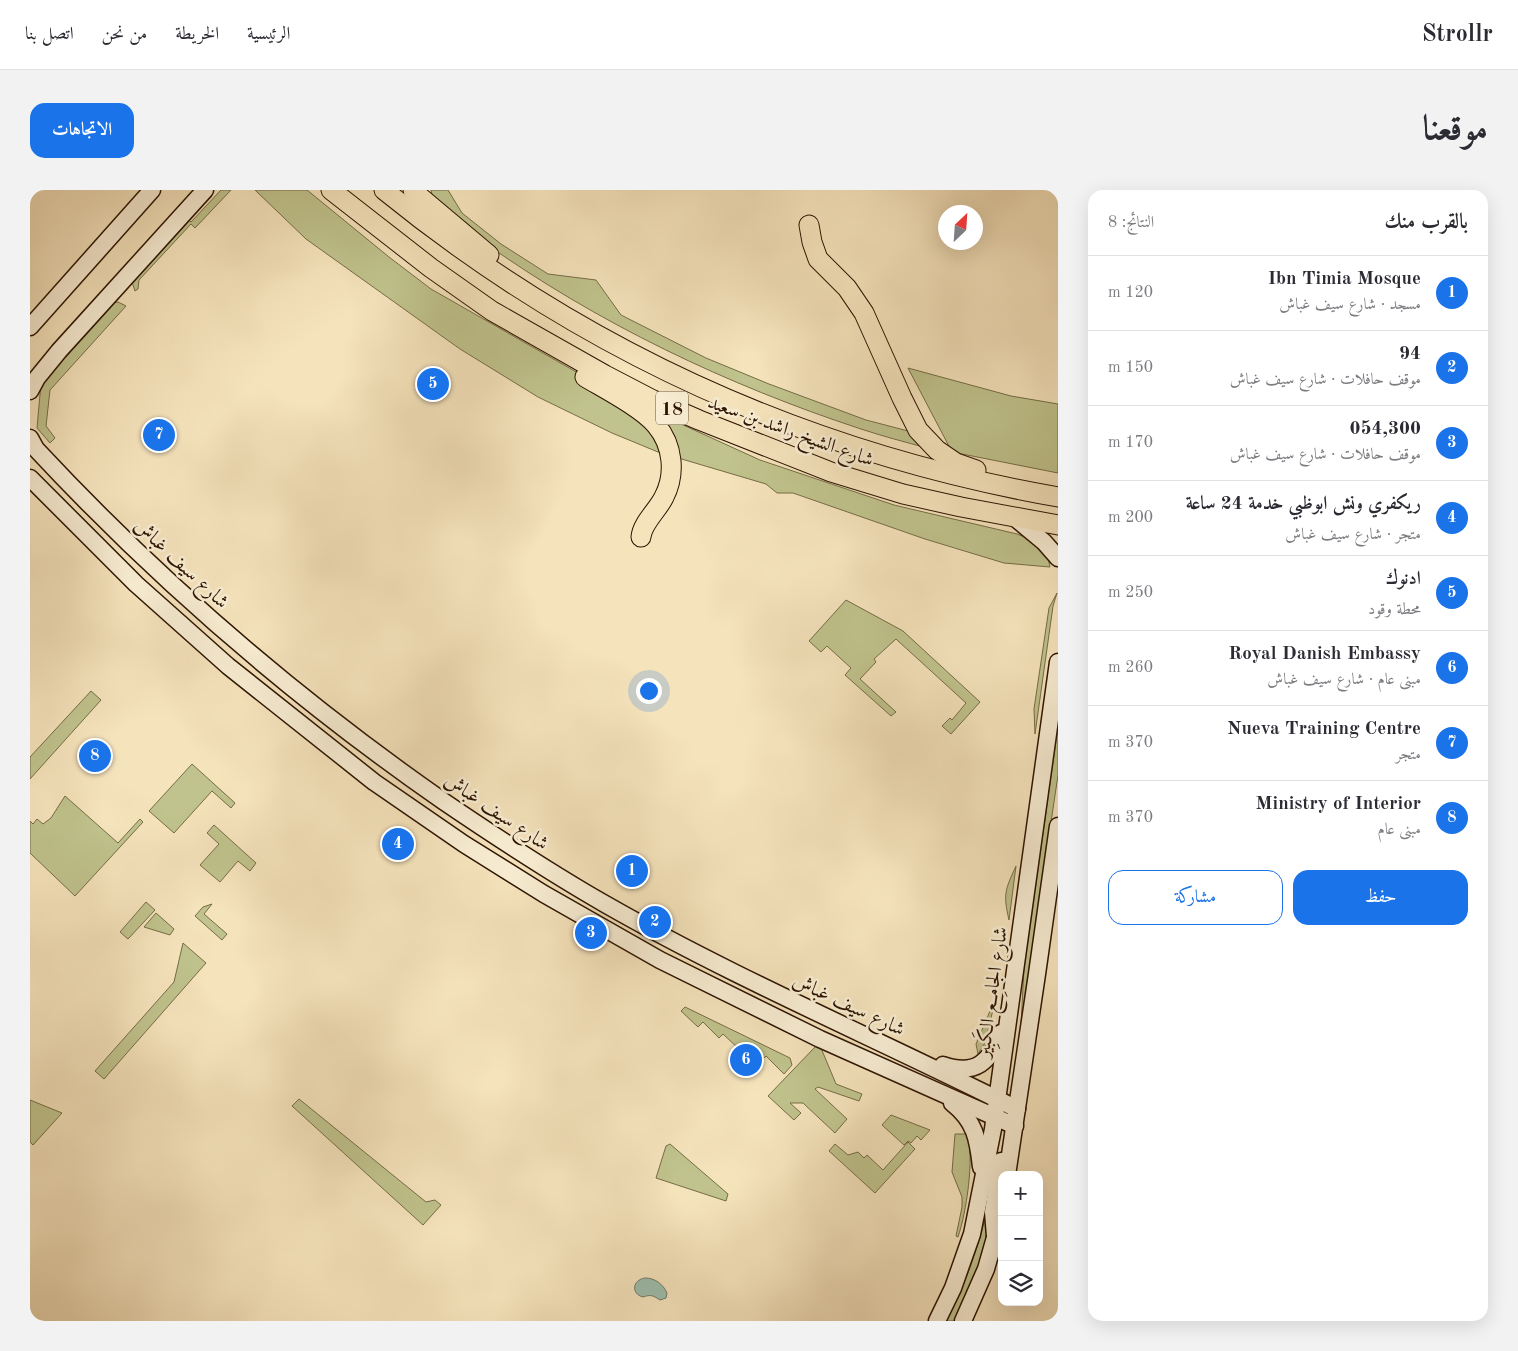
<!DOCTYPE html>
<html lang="ar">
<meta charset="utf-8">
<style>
:root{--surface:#fff;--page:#f2f2f3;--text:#2b2b33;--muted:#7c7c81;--line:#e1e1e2;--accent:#1a73e8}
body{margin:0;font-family:"Old Standard TT",Amiri,serif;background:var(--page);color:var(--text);direction:rtl}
.controls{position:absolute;right:15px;bottom:15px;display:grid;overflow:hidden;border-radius:10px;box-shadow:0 5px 20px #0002}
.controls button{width:45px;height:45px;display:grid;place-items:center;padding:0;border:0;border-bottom:1px solid var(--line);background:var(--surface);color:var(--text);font:25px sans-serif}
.compass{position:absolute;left:908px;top:15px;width:45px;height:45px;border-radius:50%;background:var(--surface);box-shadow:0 5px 20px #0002;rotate:25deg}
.you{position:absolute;left:618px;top:500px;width:18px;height:18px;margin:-12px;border:4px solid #fff;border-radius:50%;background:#1a73e8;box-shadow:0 0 0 8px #1a73e833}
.badge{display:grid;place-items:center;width:32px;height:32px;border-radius:50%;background:var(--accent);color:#fff;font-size:16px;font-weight:700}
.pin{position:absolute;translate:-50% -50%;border:2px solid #fff;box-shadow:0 1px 5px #0006}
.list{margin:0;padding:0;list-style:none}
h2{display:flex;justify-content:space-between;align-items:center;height:65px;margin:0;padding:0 20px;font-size:21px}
h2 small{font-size:16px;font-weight:400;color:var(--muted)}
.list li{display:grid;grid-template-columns:32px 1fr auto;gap:15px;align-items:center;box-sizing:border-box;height:75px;padding:0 20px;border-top:1px solid var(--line)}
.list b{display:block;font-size:19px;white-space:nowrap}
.list p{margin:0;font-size:16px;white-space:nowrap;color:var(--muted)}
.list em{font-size:16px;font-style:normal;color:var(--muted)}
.actions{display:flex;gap:10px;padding:15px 20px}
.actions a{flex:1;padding:11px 0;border:1px solid var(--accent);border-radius:15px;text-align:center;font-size:18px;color:var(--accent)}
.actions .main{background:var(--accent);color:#fff}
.icon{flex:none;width:28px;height:28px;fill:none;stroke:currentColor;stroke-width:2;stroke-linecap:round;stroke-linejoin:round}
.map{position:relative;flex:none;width:1028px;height:1131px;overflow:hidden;direction:ltr;border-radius:15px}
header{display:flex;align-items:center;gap:30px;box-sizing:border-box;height:70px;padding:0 25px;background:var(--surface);border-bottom:1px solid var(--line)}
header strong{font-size:24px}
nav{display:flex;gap:28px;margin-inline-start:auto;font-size:18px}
.intro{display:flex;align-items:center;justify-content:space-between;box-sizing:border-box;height:120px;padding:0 30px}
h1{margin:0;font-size:35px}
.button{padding:12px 22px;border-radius:15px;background:var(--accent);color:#fff;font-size:18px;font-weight:700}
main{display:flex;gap:30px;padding:0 30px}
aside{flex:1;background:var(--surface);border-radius:15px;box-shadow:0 5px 20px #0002}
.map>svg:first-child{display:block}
.green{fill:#c0c38d;stroke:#766c46}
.water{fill:#9dbeae;stroke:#707a68}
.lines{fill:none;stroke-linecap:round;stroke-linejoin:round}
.secondary-casing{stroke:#2d1400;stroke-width:19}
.primary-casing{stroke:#2d1400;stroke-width:21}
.secondary{stroke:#f8edd3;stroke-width:16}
.primary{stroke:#f5e3bc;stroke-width:19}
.labels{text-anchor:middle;stroke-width:5;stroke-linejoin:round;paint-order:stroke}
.shield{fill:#f8edd3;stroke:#6a553f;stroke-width:1}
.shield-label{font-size:19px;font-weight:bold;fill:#2d1400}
.street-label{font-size:20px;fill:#2d1400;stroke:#f8edd3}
</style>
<header>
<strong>Strollr</strong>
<nav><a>الرئيسية</a><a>الخريطة</a><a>من نحن</a><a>اتصل بنا</a></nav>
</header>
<div class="intro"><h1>موقعنا</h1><a class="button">الاتجاهات</a></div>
<main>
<aside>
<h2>بالقرب منك<small>النتائج: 8</small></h2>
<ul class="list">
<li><span class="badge">1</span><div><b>Ibn Timia Mosque</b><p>مسجد · شارع سيف غباش</p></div><em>120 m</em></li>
<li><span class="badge">2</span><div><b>94</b><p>موقف حافلات · شارع سيف غباش</p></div><em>150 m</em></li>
<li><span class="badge">3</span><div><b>054,300</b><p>موقف حافلات · شارع سيف غباش</p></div><em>170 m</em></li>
<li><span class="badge">4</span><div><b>ريكفري ونش ابوظبي خدمة 24 ساعة</b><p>متجر · شارع سيف غباش</p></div><em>200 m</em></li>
<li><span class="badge">5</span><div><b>ادنوك</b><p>محطة وقود</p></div><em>250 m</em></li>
<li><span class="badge">6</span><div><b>Royal Danish Embassy</b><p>مبنى عام · شارع سيف غباش</p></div><em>260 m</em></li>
<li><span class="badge">7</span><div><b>Nueva Training Centre</b><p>متجر</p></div><em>370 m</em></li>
<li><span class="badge">8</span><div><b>Ministry of Interior</b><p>مبنى عام</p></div><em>370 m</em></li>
</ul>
<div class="actions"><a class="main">حفظ</a><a>مشاركة</a></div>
</aside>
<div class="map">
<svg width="1028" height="1131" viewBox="0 0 1028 1131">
<rect width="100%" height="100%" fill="#f5e3bc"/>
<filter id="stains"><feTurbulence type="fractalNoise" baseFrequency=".004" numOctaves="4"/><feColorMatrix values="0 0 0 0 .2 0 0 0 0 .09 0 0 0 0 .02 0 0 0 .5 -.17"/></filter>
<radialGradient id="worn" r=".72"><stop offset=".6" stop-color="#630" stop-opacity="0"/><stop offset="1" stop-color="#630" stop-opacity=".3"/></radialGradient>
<!-- green -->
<g class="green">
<polygon points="191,0 201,0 165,38 161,34 109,90 108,99 105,101 102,92 158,29 161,32"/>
<polygon points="225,0 277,0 359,67 401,99 583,203 730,270 864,315 987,344 1007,352 1017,363 1020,377 974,373 895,349 763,303 747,303 736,294 628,262 582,243 508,207 430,159 276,49"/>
<path d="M401,0H418L432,23L471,54L518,84L566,90L591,125L676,168L739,194L836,230L882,242L897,258C875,252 852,246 831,239C697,195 567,133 452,51C435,38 419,23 403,9Z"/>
<polygon points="88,112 96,116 20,200 16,236 25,248 20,253 7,238 11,193 82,113"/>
<polygon points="878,178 981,206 1028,214 1028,283 922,262"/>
<polygon points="1027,403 1023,416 1005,544 1004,519 1019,418"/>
<polygon points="816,410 873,441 950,512 921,544 912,536 920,528 922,530 936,513 866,449 844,469 846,472 830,489 866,522 861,526 815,485 821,478 797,456 791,462 779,451"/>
<polygon points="61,501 71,510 0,589 0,567"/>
<polygon points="1028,536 1028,585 991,835 994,778"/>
<polygon points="162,574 205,613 201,618 182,601 144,643 119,621"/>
<polygon points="35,606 88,653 110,629 113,632 45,706 0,663 0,631 3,634 7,629 13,634 21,628"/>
<polygon points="184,635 226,673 220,681 208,671 190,692 170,675 189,654 177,643"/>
<path d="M986,676L979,730C973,704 975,700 986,676Z"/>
<polygon points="116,712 125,720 98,749 90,742"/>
<polygon points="182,714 174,724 197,744 192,750 165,726 173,717"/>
<polygon points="126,723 144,739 140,745 114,737"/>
<polygon points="153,753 176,773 74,889 65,881 144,792"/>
<polygon points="966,807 955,853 948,864 946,854"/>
<polygon points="655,817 760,868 762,875 754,884 736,866 732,870 715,854 710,860 693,844 689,848 673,832 668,837 651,821"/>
<polygon points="786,856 791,858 806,894 832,904 829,911 788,897 785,899 817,929 805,943 773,913 760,913 771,923 764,930 738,906"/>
<polygon points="269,909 396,1012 405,1010 411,1015 393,1035 262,916"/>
<polygon points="0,910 32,923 3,955 0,952"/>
<polygon points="861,925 900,940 891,950 887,946 881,953 878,951 874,955 852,935"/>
<path d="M925,944H937C945,967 936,1024 928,1047L926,1046L932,1017V1007L922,982Z"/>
<polygon points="878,952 885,959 845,1003 799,961 805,954 818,965 828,962 834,968 837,965 853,980"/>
<polygon points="640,954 698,1004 696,1011 626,988 636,956"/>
<path d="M960,1009L957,1050L950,1071L924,1131H916C937,1092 950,1052 960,1009Z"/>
</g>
<!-- water -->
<path class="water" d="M615,1088C625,1088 633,1094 637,1103L636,1108L630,1110C624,1106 621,1104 613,1107C601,1104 602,1090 615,1088Z"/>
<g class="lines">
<defs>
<g id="secondary">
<polyline points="0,137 122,0"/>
<polyline points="0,201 7,188 29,161 175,0"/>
<path d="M0,248L6,259C129,391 265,508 413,611C466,647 519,682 575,714C708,790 850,850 987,919"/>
<polyline points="0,288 106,394 198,476 344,592 434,654 514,704 630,770 790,849 985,936"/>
<polyline points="985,328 1014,352 1028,368"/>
<path d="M913,875C946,886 960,872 971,843"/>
<path d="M922,913C945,931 948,949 951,977"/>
<polyline points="977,985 1007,784 1028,636"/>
<polyline points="965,1046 963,1022 971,971"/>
<polyline points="907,1131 923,1098 942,1044 963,939 1028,472"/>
<polyline points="933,1131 956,1079 968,1037"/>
</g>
<g id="primary">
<polyline points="301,0 401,78 462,121 575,185 623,210 669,230 801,282 873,304 931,317 1028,335"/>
<path d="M354,0C552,161 778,263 1028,307"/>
<polyline points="383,0 390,7 459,65"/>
<polyline points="779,35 782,52 788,69 817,98 834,123 872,208 888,240 907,260 926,273 946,280"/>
<path d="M555,187C575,199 612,218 626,235C643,255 646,284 634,307C628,320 612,333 611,347"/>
</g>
</defs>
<!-- secondary casing -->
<use href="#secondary" class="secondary-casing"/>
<!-- primary casing -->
<use href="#primary" class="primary-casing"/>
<!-- secondary -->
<use href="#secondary" class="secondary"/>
<!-- primary -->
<use href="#primary" class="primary"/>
</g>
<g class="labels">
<!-- shield labels -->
<rect class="shield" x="626" y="201.5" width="32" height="33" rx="4"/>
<g class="shield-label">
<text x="642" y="225">18</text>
</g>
<!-- street labels -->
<g class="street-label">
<text transform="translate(761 240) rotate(20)" y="7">شارع الشيخ راشد بن سعيد</text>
<text transform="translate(152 373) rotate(43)" y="7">شارع سيف غباش</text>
<text transform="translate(467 621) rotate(34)" y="7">شارع سيف غباش</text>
<text transform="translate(961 802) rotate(-82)" y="7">شارع الجامِع الكَبِير</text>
<text transform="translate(819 814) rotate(25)" y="7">شارع سيف غباش</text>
</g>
</g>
<rect width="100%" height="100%" filter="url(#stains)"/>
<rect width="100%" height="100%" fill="url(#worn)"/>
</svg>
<div class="controls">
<button>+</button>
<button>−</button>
<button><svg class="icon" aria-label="layers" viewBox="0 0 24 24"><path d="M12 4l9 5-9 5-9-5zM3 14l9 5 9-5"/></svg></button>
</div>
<svg class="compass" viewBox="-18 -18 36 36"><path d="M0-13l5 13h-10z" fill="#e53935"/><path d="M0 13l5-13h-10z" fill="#7c7c81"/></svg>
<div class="you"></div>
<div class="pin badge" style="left:602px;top:681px">1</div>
<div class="pin badge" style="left:625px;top:732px">2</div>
<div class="pin badge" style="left:561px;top:743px">3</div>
<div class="pin badge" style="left:368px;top:654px">4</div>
<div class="pin badge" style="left:403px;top:194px">5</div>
<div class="pin badge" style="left:716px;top:870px">6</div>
<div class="pin badge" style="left:129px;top:245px">7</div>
<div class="pin badge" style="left:65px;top:566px">8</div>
</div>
</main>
